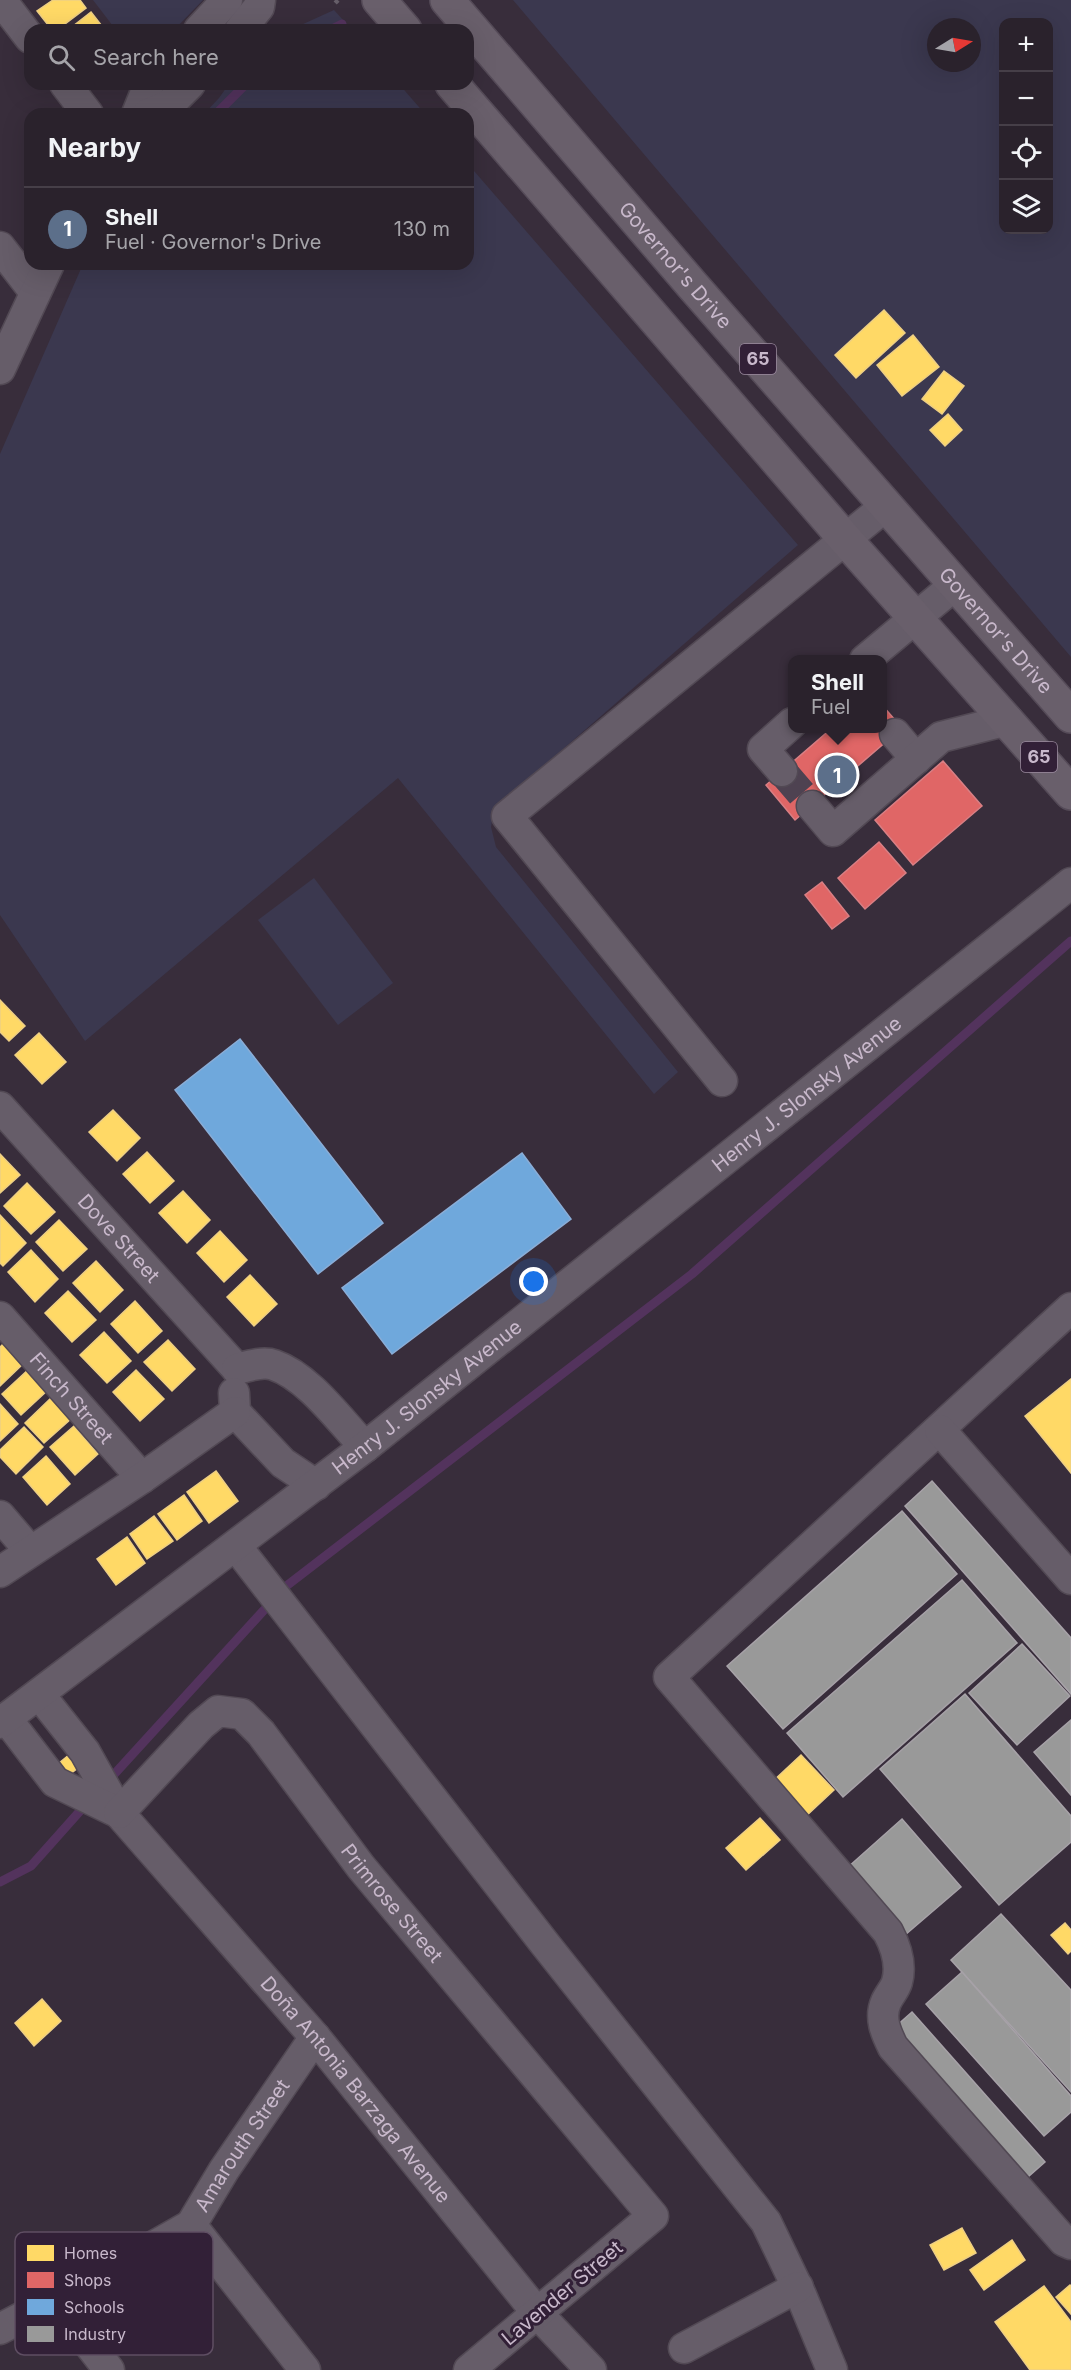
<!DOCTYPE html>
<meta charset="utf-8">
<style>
:root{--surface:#2a222c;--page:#362f38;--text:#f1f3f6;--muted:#a5a4a9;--line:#463f48;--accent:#ea580c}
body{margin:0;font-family:Inter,sans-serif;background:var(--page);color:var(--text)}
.controls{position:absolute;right:18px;top:18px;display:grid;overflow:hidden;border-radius:12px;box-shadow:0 6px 24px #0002}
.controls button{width:54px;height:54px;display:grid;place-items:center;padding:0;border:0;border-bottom:2px solid var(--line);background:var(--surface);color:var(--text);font:30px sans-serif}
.compass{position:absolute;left:927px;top:18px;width:54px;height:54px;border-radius:50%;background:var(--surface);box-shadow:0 6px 24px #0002;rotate:79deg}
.you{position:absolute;left:534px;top:1282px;width:21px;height:21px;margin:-15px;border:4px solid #fff;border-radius:50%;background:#1a73e8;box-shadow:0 0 0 9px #1a73e833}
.badge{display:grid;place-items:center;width:39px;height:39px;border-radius:50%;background:var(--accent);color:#fff;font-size:20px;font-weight:700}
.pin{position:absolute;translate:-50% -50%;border:3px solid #fff;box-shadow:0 2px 6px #0006}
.popup{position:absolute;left:788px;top:655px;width:99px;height:78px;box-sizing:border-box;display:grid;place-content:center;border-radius:12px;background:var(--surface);filter:drop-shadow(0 2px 4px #0005);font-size:20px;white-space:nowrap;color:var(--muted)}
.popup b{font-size:22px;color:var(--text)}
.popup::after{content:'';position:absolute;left:50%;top:100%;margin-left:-12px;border:12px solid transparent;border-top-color:var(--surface)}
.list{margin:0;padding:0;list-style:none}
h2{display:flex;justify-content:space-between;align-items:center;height:78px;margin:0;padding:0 24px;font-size:26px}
h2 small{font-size:20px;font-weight:400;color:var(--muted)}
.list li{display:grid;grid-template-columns:39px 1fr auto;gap:18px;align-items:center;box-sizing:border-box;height:84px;padding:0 24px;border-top:2px solid var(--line)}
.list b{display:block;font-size:22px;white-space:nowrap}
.list p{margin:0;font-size:20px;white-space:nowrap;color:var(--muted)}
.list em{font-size:20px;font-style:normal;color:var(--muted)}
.icon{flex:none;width:33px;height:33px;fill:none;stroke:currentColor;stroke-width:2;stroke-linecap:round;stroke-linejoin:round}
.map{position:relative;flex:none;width:1071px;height:2370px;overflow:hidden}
.search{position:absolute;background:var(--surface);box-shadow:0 6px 24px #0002;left:24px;top:24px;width:450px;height:66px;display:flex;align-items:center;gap:15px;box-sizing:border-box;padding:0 21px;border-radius:18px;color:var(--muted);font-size:22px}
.panel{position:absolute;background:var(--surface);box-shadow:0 6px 24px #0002;left:24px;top:108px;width:450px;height:162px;border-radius:18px}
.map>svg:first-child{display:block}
.green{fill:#3b384f;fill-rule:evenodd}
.homes{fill:#ffd966;stroke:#eecf84;stroke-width:1.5}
.shops{fill:#e06666;stroke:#d97f84;stroke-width:1.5}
.schools{fill:#6fa8dc;stroke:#8aadd7;stroke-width:1.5}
.industry{fill:#999;stroke:#a7a2a8;stroke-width:1.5}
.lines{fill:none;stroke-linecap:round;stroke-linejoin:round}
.stream{stroke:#53335d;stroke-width:9}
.minor-tunnel{stroke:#4e4251;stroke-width:30;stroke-dasharray:30 15;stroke-linecap:butt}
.minor-casing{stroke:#524954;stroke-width:33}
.major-casing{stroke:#554b58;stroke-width:36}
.path{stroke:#665e69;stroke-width:4;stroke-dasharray:4.5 4.5;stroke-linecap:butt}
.minor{stroke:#665d69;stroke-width:30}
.major{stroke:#695f6b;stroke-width:33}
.labels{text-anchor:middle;stroke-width:6;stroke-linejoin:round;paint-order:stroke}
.shield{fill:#322037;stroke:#9b8a9f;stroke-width:1.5}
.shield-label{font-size:18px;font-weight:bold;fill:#c8b8cb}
.street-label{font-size:20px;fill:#c8b8cb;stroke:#322037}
.key{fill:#322037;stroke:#5f4e63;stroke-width:1.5}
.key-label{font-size:16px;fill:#c8b8cb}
</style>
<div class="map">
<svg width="1071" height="2370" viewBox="0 0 1071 2370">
<rect width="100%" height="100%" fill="#382d3b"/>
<!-- green -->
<g class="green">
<polygon points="93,0 203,0 174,30 116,30"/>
<path d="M513,0H1071V657ZM1004,22H1048V230H1004ZM936,27H972V63H936Z"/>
<polygon points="334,10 352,30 290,30"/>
<polygon points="229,84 399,84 425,114 204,114 219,98"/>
<polygon points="468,164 798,545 494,809 491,827 496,847 678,1072 654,1094 398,778 85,1041 0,915 0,454 83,264 468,264"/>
<polygon points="314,878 393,983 338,1025 258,920"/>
</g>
<!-- homes -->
<g class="homes">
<polygon points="53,0 80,0 86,8 57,30 52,30 37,11"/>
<polygon points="91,12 105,30 68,30"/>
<polygon points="884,310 905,333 856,378 835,355"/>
<polygon points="913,335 939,367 902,396 877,365"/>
<polygon points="944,371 964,386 942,414 922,399"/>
<polygon points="948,414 962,430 945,446 930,430"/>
<polygon points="0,1000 25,1026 9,1041 0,1032"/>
<polygon points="39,1033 66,1062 42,1084 15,1055"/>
<polygon points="113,1110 140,1138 117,1161 89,1132"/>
<polygon points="147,1152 174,1181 150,1203 123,1174"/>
<polygon points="0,1154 20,1175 0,1193"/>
<polygon points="27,1183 55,1212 31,1234 4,1206"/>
<polygon points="183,1191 210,1220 187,1243 159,1213"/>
<polygon points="0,1215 26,1243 3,1266 0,1263"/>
<polygon points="59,1220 87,1249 63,1271 36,1242"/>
<polygon points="220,1231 247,1260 224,1282 197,1253"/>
<polygon points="31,1250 58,1279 35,1302 8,1272"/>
<polygon points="96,1261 123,1290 100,1312 73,1283"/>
<polygon points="250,1275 277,1304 254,1326 227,1297"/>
<polygon points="68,1291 96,1320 72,1342 45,1313"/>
<polygon points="135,1301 162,1331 138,1353 111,1324"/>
<polygon points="104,1332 131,1361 107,1383 80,1355"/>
<polygon points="168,1340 195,1369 172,1391 144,1362"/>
<polygon points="5,1342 25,1362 0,1386 0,1347"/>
<polygon points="30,1368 49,1389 21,1415 2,1394"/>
<polygon points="136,1370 164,1399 140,1421 113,1392"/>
<polygon points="1071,1379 1071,1473 1025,1416"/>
<polygon points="52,1397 72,1418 44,1443 25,1423"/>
<polygon points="0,1404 18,1424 0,1441"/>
<polygon points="74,1426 98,1454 75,1475 50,1447"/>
<polygon points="24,1427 43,1447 16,1474 0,1457 0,1450"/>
<polygon points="46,1456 70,1484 47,1505 23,1477"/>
<polygon points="216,1471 238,1501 209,1523 187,1492"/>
<polygon points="184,1495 202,1521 177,1540 158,1514"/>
<polygon points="154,1516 173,1541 147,1559 130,1534"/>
<polygon points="127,1537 145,1563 116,1585 97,1559"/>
<polygon points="70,1754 79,1767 69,1775 59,1763"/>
<polygon points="801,1755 834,1790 804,1818 771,1783"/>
<polygon points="760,1818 780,1840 746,1870 726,1848"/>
<polygon points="1065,1923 1071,1930 1071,1951 1068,1954 1051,1935"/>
<polygon points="42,1999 61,2021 34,2046 15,2023"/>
<polygon points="962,2228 976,2253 944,2270 930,2245"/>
<polygon points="1012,2240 1025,2260 984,2290 970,2270"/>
<polygon points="1070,2285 1071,2286 1071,2314 1056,2297"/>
<polygon points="1044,2286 1071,2322 1071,2370 1030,2370 995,2322"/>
</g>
<!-- shops -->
<g class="shops">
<polygon points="882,705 902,728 795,820 766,785 832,728 882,728"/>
<polygon points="943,761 982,806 913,865 875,820"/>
<polygon points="879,842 906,873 865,909 838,878"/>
<polygon points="822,882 849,916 832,929 805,895"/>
</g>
<!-- schools -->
<g class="schools">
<polygon points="240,1039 383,1223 318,1274 175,1090"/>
<polygon points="522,1153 571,1219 392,1354 342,1288"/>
</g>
<!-- industry -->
<g class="industry">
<polygon points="932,1481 1071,1638 1071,1694 905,1506"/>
<polygon points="902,1511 957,1574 783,1729 727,1666"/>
<polygon points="962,1580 1017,1643 843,1797 787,1733"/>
<polygon points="1022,1644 1070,1696 1017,1745 969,1693"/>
<polygon points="965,1694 1071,1816 1071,1842 999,1905 880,1769"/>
<polygon points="1071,1720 1071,1795 1034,1752"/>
<polygon points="902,1819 961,1887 905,1935 847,1868"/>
<polygon points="1001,1914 1071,1990 1071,2092 951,1960"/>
<polygon points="962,1972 1071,2096 1071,2112 1044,2136 926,2004"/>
<polygon points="912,2012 1045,2162 1028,2177 895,2027"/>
</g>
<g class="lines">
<!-- stream -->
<g class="stream">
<polyline points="330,30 342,24"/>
<polyline points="216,114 246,84"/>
<polyline points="108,1781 285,1587 692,1274 1071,941"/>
<polyline points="0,1882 31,1866 88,1802"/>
</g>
<!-- minor-tunnel -->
<polyline class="minor-tunnel" points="782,771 812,806"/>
<defs>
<g id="minor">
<polyline points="1,0 30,38"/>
<polyline points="199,30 227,0"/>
<polyline points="240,30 259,7 260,0"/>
<polyline points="65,84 88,114"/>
<polyline points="137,114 149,84"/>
<polyline points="148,114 168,106 190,84"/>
<polyline points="0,247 34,291"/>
<polyline points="0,369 49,264"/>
<polyline points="865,660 956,584"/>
<polyline points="895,734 916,759"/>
<polyline points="782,771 763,749 792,723"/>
<polyline points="812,806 833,831 941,737 1008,720"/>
<polyline points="722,1081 507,816 887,505"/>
<path id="s1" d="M0,1107L237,1369"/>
<path d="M1071,1308L669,1677L888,1932C896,1947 902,1964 897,1982C895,1989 889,1995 886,2002C879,2018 886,2033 893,2047L1064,2241L1071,2244"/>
<path id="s2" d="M0,1317L142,1478"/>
<path d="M237,1369C248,1366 263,1361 274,1365C309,1377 340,1421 365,1447"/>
<polyline points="234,1393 235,1412 283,1463 316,1485"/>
<polyline points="940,1430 1071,1579"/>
<polyline points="0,1516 30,1551"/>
<polyline points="236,1546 545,1944 766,2222 801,2295 832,2370"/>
<polyline points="0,1572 142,1478 235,1412"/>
<path id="s3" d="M39,1694L85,1752L119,1813L315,2037L538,2314L591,2370"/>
<polyline points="6,1718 55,1782 119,1813"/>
<path id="s4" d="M0,1723L365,1447L1071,883"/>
<path id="s5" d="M119,1813L201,1725L218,1711L242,1714L261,1733L361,1867L653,2216L469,2370"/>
<polyline points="191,2225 305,2370"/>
<polyline points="56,2301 109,2370"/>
<path id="s6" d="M0,2329L112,2270L191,2225L224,2170L315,2037"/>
<polyline points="684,2348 798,2287"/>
</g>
<g id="major">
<polyline points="379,0 405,30"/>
<path id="s7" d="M447,0L693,286L1071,716"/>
<polyline points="452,84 845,539 1071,793"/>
</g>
</defs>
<!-- minor casing -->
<use href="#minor" class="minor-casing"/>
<!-- major casing -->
<use href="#major" class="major-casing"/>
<!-- path -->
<polyline class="path" points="335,0 341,6"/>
<!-- minor -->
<use href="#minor" class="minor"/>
<!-- major -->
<use href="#major" class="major"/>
</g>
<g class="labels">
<!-- shield labels -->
<g class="shield">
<rect x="740" y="344" width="36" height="30" rx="4.5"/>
<rect x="1021" y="742" width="36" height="30" rx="4.5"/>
</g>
<g class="shield-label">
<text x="758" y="365">65</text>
<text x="1039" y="763">65</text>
</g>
<!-- street labels -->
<g class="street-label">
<text dy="7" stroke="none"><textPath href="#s7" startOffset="350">Governor's Drive</textPath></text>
<text dy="7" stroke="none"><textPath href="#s7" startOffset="836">Governor's Drive</textPath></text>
<text dy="7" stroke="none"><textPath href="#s4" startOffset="1023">Henry J. Slonsky Avenue</textPath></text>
<text dy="7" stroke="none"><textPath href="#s1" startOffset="177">Dove Street</textPath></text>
<text dy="7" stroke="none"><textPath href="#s4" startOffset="537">Henry J. Slonsky Avenue</textPath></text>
<text dy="7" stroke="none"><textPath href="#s2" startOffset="108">Finch Street</textPath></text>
<text dy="7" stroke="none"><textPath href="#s5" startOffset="408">Primrose Street</textPath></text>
<text dy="7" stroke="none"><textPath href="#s3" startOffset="508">Doña Antonia Barzaga Avenue</textPath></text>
<text dy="7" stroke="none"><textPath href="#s6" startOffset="312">Amarouth Street</textPath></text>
<text transform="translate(562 2293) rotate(-40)" y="7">Lavender Street</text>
</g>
</g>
<!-- legend -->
<rect x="15" y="2232" width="198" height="123" rx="9" class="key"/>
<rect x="27" y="2245" width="27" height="16" fill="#ffd966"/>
<rect x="27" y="2272" width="27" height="16" fill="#e06666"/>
<rect x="27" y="2299" width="27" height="16" fill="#6fa8dc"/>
<rect x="27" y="2326" width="27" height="16" fill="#999"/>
<g class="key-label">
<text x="64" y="2259">Homes</text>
<text x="64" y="2286">Shops</text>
<text x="64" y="2313">Schools</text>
<text x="64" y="2340">Industry</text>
</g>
</svg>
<div class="controls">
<button>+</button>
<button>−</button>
<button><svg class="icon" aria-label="locate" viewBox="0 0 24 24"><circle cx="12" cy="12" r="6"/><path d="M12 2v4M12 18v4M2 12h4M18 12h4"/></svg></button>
<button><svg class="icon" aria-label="layers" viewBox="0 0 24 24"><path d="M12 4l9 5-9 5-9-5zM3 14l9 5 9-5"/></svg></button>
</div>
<svg class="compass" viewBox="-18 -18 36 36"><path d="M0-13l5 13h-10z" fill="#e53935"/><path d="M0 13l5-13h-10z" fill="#a5a4a9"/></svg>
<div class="you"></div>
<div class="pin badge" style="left:837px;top:775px;background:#5c6f8a">1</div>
<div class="popup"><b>Shell</b>Fuel</div>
<div class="search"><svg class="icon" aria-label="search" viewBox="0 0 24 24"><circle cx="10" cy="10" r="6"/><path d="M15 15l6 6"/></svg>Search here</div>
<section class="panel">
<h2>Nearby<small></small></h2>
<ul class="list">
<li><span class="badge" style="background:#5c6f8a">1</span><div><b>Shell</b><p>Fuel · Governor's Drive</p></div><em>130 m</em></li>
</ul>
</section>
</div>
